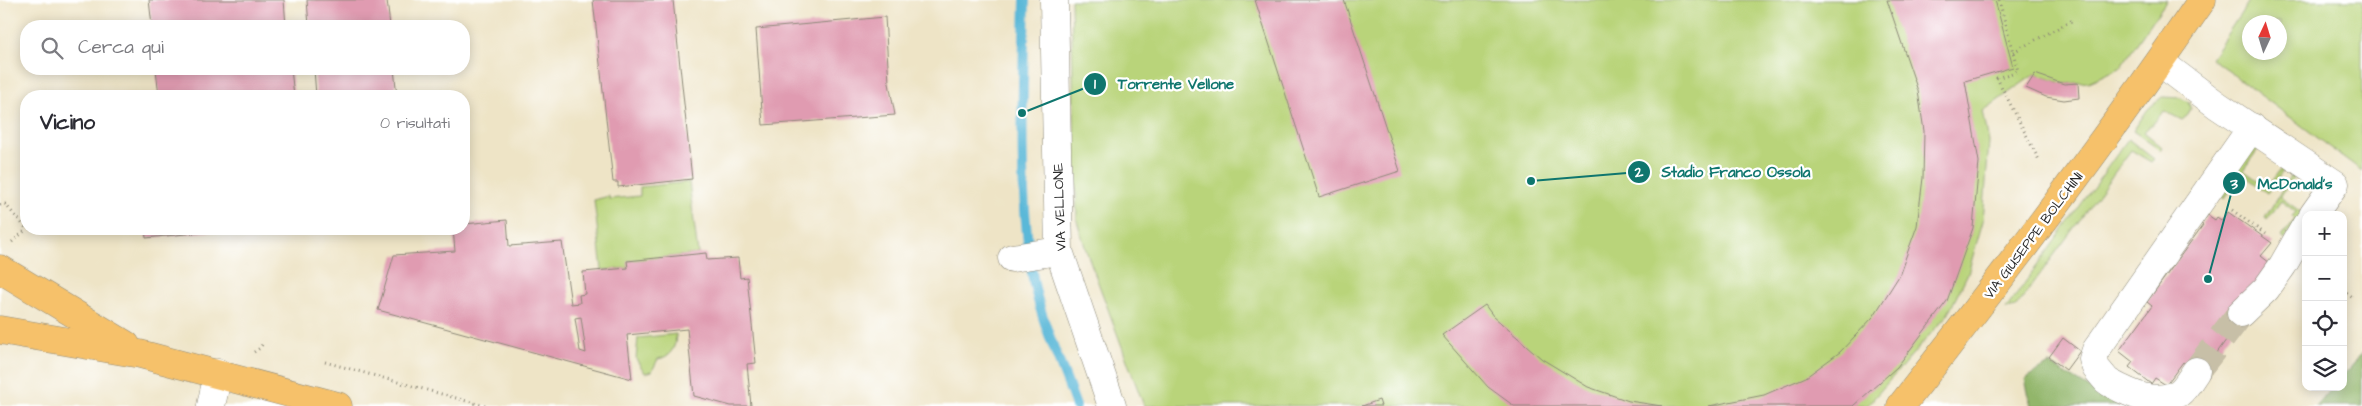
<!DOCTYPE html>
<html lang="it">
<meta charset="utf-8">
<style>
:root{--surface:#fff;--page:#f2f2f3;--text:#2b2b33;--muted:#7c7c81;--line:#e1e1e2}
body{margin:0;font-family:"Architects Daughter",sans-serif;background:var(--page);color:var(--text)}
.controls{position:absolute;right:15px;bottom:15px;display:grid;overflow:hidden;border-radius:10px;box-shadow:0 2px 12px #0003}
.controls button{width:45px;height:45px;display:grid;place-items:center;padding:0;border:0;border-bottom:1px solid var(--line);background:var(--surface);color:var(--text);font:25px sans-serif}
.compass{position:absolute;left:2242px;top:15px;width:45px;height:45px;border-radius:50%;background:var(--surface);box-shadow:0 2px 12px #0003;rotate:4deg}
.list{margin:0;padding:0;list-style:none}
h2{display:flex;justify-content:space-between;align-items:center;height:65px;margin:0;padding:0 20px;font-size:21px}
h2 small{font-size:16px;font-weight:400;color:var(--muted)}
.icon{flex:none;width:28px;height:28px;fill:none;stroke:currentColor;stroke-width:2;stroke-linecap:round;stroke-linejoin:round}
.map{position:relative;flex:none;width:2362px;height:406px;overflow:hidden}
.search{position:absolute;background:var(--surface);box-shadow:0 2px 12px #0003;left:20px;top:20px;width:450px;height:55px;display:flex;align-items:center;gap:12px;box-sizing:border-box;padding:0 18px;border-radius:20px;color:var(--muted);font-size:19px}
.panel{position:absolute;background:var(--surface);box-shadow:0 2px 12px #0003;left:20px;top:90px;width:450px;height:145px;border-radius:20px}
.map>svg:first-child{display:block}
.green{fill:#b9d47a;stroke:#728052;fill-rule:evenodd}
.forest{fill:#92b66a;stroke:#5e704a}
.lines{fill:none;stroke-linecap:round;stroke-linejoin:round}
.stream{stroke:#5ab8d8;stroke-width:10}
.building{fill:#e09bb1;fill-rule:evenodd}
.minor-tunnel{stroke:#c7bfa7;stroke-width:28;stroke-dasharray:28 14;stroke-linecap:butt}
.minor-casing{stroke:#8c8878;stroke-width:29}
.major-casing{stroke:#8c8878;stroke-width:29}
.path{stroke:#8c8878;stroke-width:3;stroke-dasharray:1 4;stroke-linecap:butt}
.minor{stroke:#fff;stroke-width:28}
.major{stroke:#f6c16b;stroke-width:28}
.labels{text-anchor:middle;stroke-width:4.5;stroke-linejoin:round;paint-order:stroke}
.street-label{font-size:14px;fill:#2b2b2b;stroke:#fff}
.leader{fill:none;stroke:#0f766e;stroke-width:2}
.callout-dot{fill:#0f766e;stroke:#fff;stroke-width:2}
.mark-label{font-size:15px;text-anchor:middle;font-weight:bold;fill:#fff}
.callout-label{font-size:15px;text-anchor:middle;font-weight:bold;fill:#0f766e;stroke:#fff;stroke-width:4.5;stroke-linejoin:round;paint-order:stroke}
</style>
<div class="map">
<svg width="2362" height="406" viewBox="0 0 2362 406">
<rect width="100%" height="100%" fill="#fff"/>
<filter id="ink" filterUnits="userSpaceOnUse"><feTurbulence type="fractalNoise" baseFrequency=".02" numOctaves="2"/><feDisplacementMap in="SourceGraphic" scale="10" xChannelSelector="R" yChannelSelector="G"/><feConvolveMatrix kernelMatrix="1 2 1 2 8 2 1 2 1" color-interpolation-filters="sRGB"/></filter>
<filter id="wash" filterUnits="userSpaceOnUse"><feTurbulence type="fractalNoise" baseFrequency=".0096" numOctaves="4" result="noise"/><feDisplacementMap in="SourceGraphic" scale="20" xChannelSelector="R" yChannelSelector="G"/><feGaussianBlur stdDeviation="1.12" result="paint"/><feColorMatrix in="noise" values="0 0 0 0 0 0 0 0 0 0 0 0 0 0 0 0 0 1.4 0 .05"/><feComposite in="paint" operator="in"/></filter>
<g filter="url(#wash)">
<rect width="100%" height="100%" fill="#eee4c6"/>
<!-- green -->
<g class="green">
<polygon points="1071,0 2167,0 2120,68 2088,82 2064,84 2035,74 1983,111 1989,142 1983,221 1968,273 1948,314 1867,406 1144,406 1086,250 1077,221"/>
<path d="M2250,0H2362V171L2211,58ZM2250,22H2280V52H2250Z"/>
<polygon points="2162,97 2181,98 2188,102 2191,109 2188,115 2182,120 2164,111 2144,132 2162,147 2160,150 2133,131 2148,109"/>
<polygon points="2128,139 2154,159 2151,162 2131,150 2016,307 2006,309"/>
<polygon points="2252,143 2259,148 2243,170 2267,187 2283,166 2286,167 2267,193 2243,174 2224,199 2218,193"/>
<polygon points="2292,173 2295,175 2280,197 2301,212 2285,240 2282,237 2295,219 2292,216 2296,212 2281,201 2267,220 2265,218"/>
<polygon points="689,182 698,254 628,261 628,268 602,270 594,200 609,196 609,199 640,196 640,187"/>
<path d="M676,334C676,347 671,357 658,359L652,371L645,373L636,359L638,338Z"/>
</g>
<!-- forest -->
<g class="forest">
<polygon points="2362,353 2362,406 2316,406 2332,387 2343,387 2343,375"/>
<polygon points="2049,364 2119,406 2031,406 2025,379"/>
</g>
<g class="lines">
<!-- stream -->
<path class="stream" d="M1025,0C1023,89 1018,185 1032,273C1039,318 1061,363 1076,406"/>
</g>
<g id="blocks">
<!-- building -->
<g class="building">
<polygon points="149,0 284,0 286,26 152,26"/>
<polygon points="307,0 387,0 390,26 309,26"/>
<polygon points="593,0 673,0 692,179 618,187 618,182 613,182"/>
<polygon points="1255,0 1344,0 1400,171 1319,197"/>
<polygon points="1887,0 1995,0 2013,67 1965,81 1979,162 1973,228 1947,301 1897,367 1853,406 1709,406 1764,395 1806,377 1840,352 1873,317 1899,276 1917,226 1923,178 1924,131 1918,91"/>
<polygon points="885,17 889,83 895,115 763,125 756,29"/>
<polygon points="156,69 291,69 294,96 159,96"/>
<polygon points="314,69 394,69 397,96 316,96"/>
<polygon points="2035,74 2064,84 2078,83 2079,98 2064,100 2046,97 2026,88"/>
<polygon points="2228,212 2272,243 2261,256 2270,263 2244,315 2201,375 2183,362 2166,385 2155,378 2151,384 2129,367 2133,362 2119,351 2152,306 2147,302 2203,225 2201,224 2208,215 2215,220 2217,217 2221,220"/>
<path d="M507,220L509,246L562,242L571,304L580,303L579,295L585,294L583,272L628,268L627,261L706,253L707,260L738,258L740,278L747,277L756,363L747,364L751,406H731L694,396L687,329L627,335L632,379L378,310L394,255L455,251L453,229H464V224ZM581,317L586,353L580,351L575,318Z"/>
<polygon points="145,229 225,229 225,230 146,238"/>
<polygon points="1485,305 1493,316 1542,359 1588,387 1629,401 1662,406 1514,406 1488,387 1442,335"/>
<polygon points="2063,338 2080,351 2066,370 2049,357"/>
<polygon points="1379,400 1381,406 1362,406"/>
</g>
</g>
</g>
<g filter="url(#ink)">
<use href="#blocks" fill-opacity="0" stroke="#8c8878" stroke-width="1"/>
<g class="lines">
<!-- minor-tunnel -->
<polyline class="minor-tunnel" points="2196,371 2241,313"/>
<defs>
<g id="minor">
<polyline points="1054,0 1059,251 1112,406"/>
<polyline points="2160,62 2217,105 2335,184 2313,215"/>
<polyline points="1012,258 1059,251"/>
<polyline points="2241,313 2266,289 2283,265 2306,225"/>
<polyline points="2106,380 2096,368 2093,359 2096,350 2252,127"/>
<path d="M2110,383C2132,395 2156,406 2179,393C2186,388 2191,378 2196,371"/>
<polyline points="211,406 218,373"/>
</g>
<g id="major">
<polyline points="0,269 126,345"/>
<polyline points="0,330 140,354 338,406"/>
<path d="M1901,406C2005,274 2107,139 2202,0"/>
</g>
</defs>
<!-- minor casing -->
<use href="#minor" class="minor-casing"/>
<!-- major casing -->
<use href="#major" class="major-casing"/>
<!-- path -->
<g class="path">
<polyline points="1999,0 2018,71 1997,78 2039,160"/>
<polyline points="2013,52 2073,20"/>
<polyline points="0,205 5,204 26,228"/>
<polyline points="2232,210 2265,234"/>
<polyline points="12,242 27,229"/>
<polyline points="2343,290 2354,299"/>
<polyline points="254,352 260,348 263,343"/>
<polyline points="325,362 485,406"/>
</g>
<!-- minor -->
<use href="#minor" class="minor"/>
<!-- major -->
<use href="#major" class="major"/>
</g>
</g>
<g class="labels">
<!-- street labels -->
<g class="street-label">
<text transform="translate(1059 207) rotate(-92)" y="5">VIA VELLONE</text>
<text transform="translate(2033 235) rotate(-53)" y="5">VIA GIUSEPPE BOLCHINI</text>
</g>
</g>
<!-- callouts -->
<path class="leader" d="M1022 113L1095 84M1531 181L1639 172M2208 279L2234 183"/>
<g class="callout-dot">
<circle cx="1022" cy="113" r="5"/>
<circle cx="1531" cy="181" r="5"/>
<circle cx="2208" cy="279" r="5"/>
<circle cx="1095" cy="84" r="12"/>
<circle cx="1639" cy="172" r="12"/>
<circle cx="2234" cy="183" r="12"/>
</g>
<g class="mark-label">
<text x="1095" y="89">1</text>
<text x="1639" y="177">2</text>
<text x="2234" y="189">3</text>
</g>
<g class="callout-label">
<text x="1176" y="89">Torrente Vellone</text>
<text x="1736" y="177">Stadio Franco Ossola</text>
<text x="2295" y="189">McDonald's</text>
</g>
</svg>
<div class="controls">
<button>+</button>
<button>−</button>
<button><svg class="icon" aria-label="locate" viewBox="0 0 24 24"><circle cx="12" cy="12" r="6"/><path d="M12 2v4M12 18v4M2 12h4M18 12h4"/></svg></button>
<button><svg class="icon" aria-label="layers" viewBox="0 0 24 24"><path d="M12 4l9 5-9 5-9-5zM3 14l9 5 9-5"/></svg></button>
</div>
<svg class="compass" viewBox="-18 -18 36 36"><path d="M0-13l5 13h-10z" fill="#e53935"/><path d="M0 13l5-13h-10z" fill="#7c7c81"/></svg>
<div class="search"><svg class="icon" aria-label="search" viewBox="0 0 24 24"><circle cx="10" cy="10" r="6"/><path d="M15 15l6 6"/></svg>Cerca qui</div>
<section class="panel">
<h2>Vicino<small>0 risultati</small></h2>
<ul class="list">
</ul>
</section>
</div>
